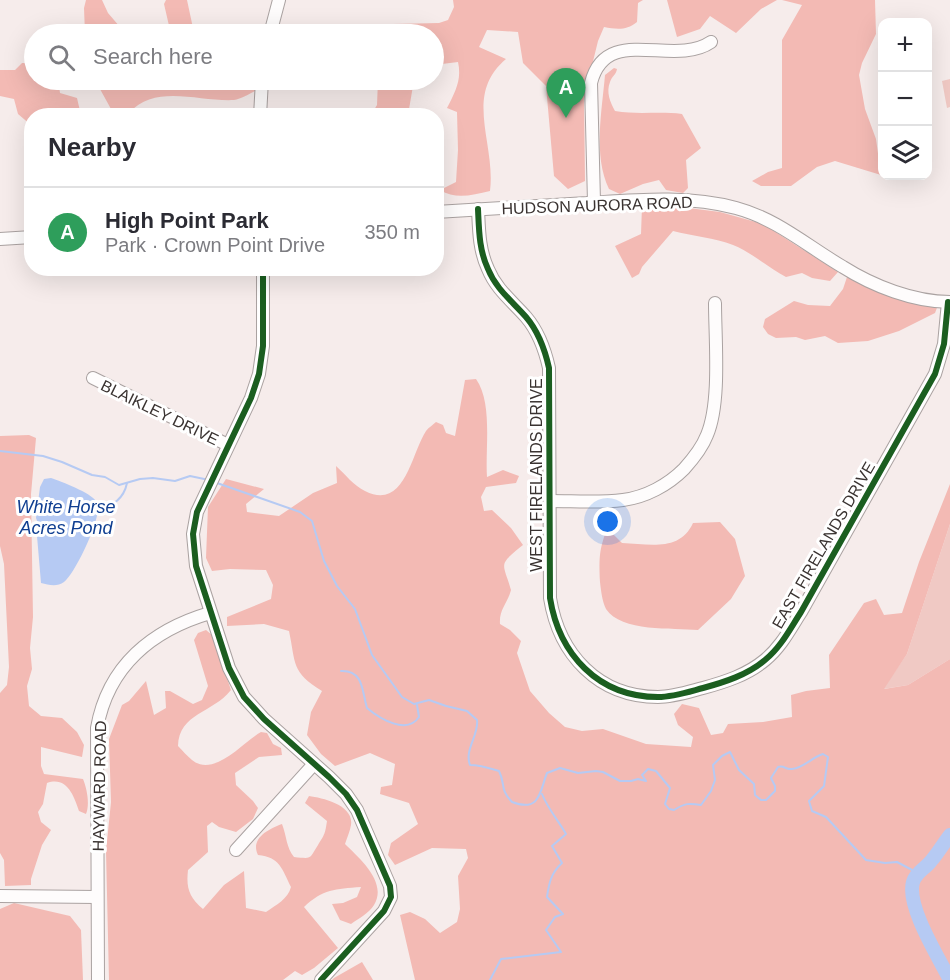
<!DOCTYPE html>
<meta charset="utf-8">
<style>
:root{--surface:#fff;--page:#f7f7f7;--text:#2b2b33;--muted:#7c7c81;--line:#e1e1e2;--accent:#7c7472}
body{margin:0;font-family:Arial,sans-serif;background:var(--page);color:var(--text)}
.controls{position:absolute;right:18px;top:18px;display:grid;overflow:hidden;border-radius:12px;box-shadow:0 6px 24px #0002}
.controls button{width:54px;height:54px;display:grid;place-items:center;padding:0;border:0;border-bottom:2px solid var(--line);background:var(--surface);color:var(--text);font:30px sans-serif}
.you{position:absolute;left:608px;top:522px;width:21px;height:21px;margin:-15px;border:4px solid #fff;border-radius:50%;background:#1a73e8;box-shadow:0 0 0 9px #1a73e833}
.badge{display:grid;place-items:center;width:39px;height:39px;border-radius:50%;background:var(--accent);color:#fff;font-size:20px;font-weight:700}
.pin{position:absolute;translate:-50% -50px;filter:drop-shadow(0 2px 3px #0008)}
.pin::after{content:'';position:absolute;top:32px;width:21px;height:18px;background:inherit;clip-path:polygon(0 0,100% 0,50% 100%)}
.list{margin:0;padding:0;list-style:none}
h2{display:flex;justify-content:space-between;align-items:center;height:78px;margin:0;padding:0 24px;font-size:26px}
h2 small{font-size:20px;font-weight:400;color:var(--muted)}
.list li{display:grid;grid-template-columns:39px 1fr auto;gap:18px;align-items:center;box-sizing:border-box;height:90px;padding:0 24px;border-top:2px solid var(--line)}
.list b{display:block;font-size:22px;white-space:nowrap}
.list p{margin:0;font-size:20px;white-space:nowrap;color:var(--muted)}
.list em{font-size:20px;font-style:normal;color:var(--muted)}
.icon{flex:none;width:33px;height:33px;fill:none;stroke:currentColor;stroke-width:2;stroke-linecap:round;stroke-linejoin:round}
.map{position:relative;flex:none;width:950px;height:980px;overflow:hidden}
.search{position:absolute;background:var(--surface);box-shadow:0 6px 24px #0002;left:24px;top:24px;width:420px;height:66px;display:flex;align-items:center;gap:15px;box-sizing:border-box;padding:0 21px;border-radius:33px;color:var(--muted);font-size:22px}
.panel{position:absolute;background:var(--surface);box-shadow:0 6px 24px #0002;left:24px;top:108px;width:420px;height:168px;border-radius:24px}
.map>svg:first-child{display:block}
.green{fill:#f0c9c4}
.forest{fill:#f3bab4}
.water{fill:#b6caf3}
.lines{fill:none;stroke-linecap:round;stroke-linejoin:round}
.stream{stroke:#b6caf3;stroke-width:2}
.river{stroke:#b6caf3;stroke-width:14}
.minor-casing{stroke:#aaa2a1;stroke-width:14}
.minor{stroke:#fefcfc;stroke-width:12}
.cycleway-casing{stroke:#fff;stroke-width:10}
.cycleway{stroke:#1b5e20;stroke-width:6}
.labels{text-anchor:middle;stroke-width:6;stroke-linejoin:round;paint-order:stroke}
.street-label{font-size:16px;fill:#3a3331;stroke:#fff}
.water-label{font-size:18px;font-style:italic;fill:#0f3e91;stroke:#fff}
</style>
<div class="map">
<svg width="950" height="980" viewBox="0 0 950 980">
<rect width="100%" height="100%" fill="#f6eceb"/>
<!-- green -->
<g class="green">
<polygon points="950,79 950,107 947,108 942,81"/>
<polygon points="950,524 950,659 908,685 883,689 907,654"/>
</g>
<!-- forest -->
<g class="forest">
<polygon points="86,0 102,0 108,13 126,34 85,34 84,8"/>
<polygon points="166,0 187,0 193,28 189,34 167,34 170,30 164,4"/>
<path d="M453,0H643L638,3L637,22C626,31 616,29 604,27L598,41L584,98L585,181L568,189L554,176L546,86L523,63L518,32L487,30L479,47L506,59C463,95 496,143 490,191C472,195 456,200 440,190L456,182L458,150L457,112L447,108C455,92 462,80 458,62L434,65V34H385L393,24L439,23L448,20L454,7Z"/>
<polygon points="667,0 777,0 761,9 736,33 710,16 700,29 677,37"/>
<polygon points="782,0 875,0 876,34 862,63 859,75 865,109 876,139 881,175 835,161 817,167 791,186 761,186 752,181 768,172 782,168 782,40 802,5"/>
<path d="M22,63H34V80H58L60,93L77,98L80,111C63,114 46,114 32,116L31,125L18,114L14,99L0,96V70H15Z"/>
<path d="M614,68L617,69C616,75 612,76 610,82C606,92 610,102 615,111C638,115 660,111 682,114L701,148L686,160L688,188L683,193L666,190L659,180L643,184L620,194L609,189C593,155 602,111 605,75Z"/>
<path d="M95,80H255V91C249,94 241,99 234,100C200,102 155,83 129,113L111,109Z"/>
<polygon points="378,80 414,80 408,115 371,115 377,105"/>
<path d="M665,205L720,212L763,224L838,272L830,281L812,278L802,273L786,277C768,268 753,253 733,245C715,238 692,236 673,231L642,267L639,274L632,278L615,246L641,234L642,206Z"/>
<path d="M847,277C873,292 908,304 938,305L935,313L899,331L868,341L838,343L825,336L805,340L796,337L776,338L768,334L763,327L765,319L794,301L808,305L830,306L843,289Z"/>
<path d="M476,379C493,403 485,448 487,477L503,470L519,476L516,483L486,487L481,497L484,511L492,510L511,528L523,545C497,566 503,562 511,590C507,605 499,609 500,624L510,630L521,641L517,653L530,691L549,713L565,727L582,731L603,729L646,744L691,747L693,737L678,725L674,714L682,704L699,708L711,735L723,733L728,724L763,722L792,717L791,695L806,691L830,688L829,655L864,603L876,599L884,615L902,613L919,562L950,484V524L907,654L884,689L908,685L950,659V980H415L400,915L410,912L425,919L440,933L457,922L460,909L458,876L468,858L466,849L432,848L395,865L388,855L391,843L418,824L409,803L380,794L381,787L392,785L395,764L370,753L335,766L321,754L307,735L311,712L322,691C291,672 296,664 289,631L264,624L227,626V617L271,599L273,585L266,570L230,569L212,571L206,558L208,507L226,479L264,489L246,504L247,512L279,516L313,493L337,483L336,466C345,474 354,486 365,491C405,511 411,454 426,431C429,427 433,425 436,422L443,425L446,433L455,436L465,380Z"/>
<path d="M29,435L36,438L31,494L33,617L30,648L32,669L27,686L29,706L41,716L62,718L77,732L84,745L82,757L41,747V766L44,774L83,779C87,789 90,804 86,814L79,811C74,796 67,776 47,783L43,804L38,812L41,822L51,830L42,845L31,879V885L5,886L4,860L0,853V693L7,685L9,667L4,564L0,546V436Z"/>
<path d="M720,522L735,539L745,576L731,599L698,630C673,628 621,632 606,609C602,601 601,590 600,582C599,557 599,551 607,528L622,543C649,544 680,552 693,523Z"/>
<path d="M206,630L212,635L231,690C213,713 179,713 178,746C183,751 187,756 192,760C214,778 243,742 261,732L267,733L273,744L281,748L282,755L259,757L235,773L236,785L253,801L258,808L253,819L236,832L219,827L212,822L207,826L208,852L188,870C186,888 189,897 203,909L224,885L244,871L246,908L266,912C276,905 288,899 291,887C282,869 280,857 258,855C250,839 268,829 282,824C287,837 286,847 294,857C313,859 309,859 318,845C325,834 325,834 327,821L305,803L309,796C323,798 354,805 351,825C350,831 347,838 345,844C359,858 388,882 374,905C369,913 358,919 351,924L340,920L332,904L343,903L357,897L361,887C335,889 323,889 304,907L338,948L314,968L302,975L295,971L283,980H109L106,851L111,802L109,739L122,705L129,701L146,681L154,715L166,708L165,691H170L193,704L202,700L208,686L194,640L198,633Z"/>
<polygon points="14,903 70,916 81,930 83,980 0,980 0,909"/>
<polygon points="362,962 373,980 332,980 334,978"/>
</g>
<!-- water -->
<path class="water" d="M51,478C62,482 90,492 97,502C104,514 75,574 64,582C57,587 49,585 41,583L37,536L39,526L36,518L40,487L44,479Z"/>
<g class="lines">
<!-- stream -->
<g class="stream">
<polyline points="0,451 43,456 62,462 92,475 105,477 119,485 140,479 153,478 175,481 190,476 209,480"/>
<path d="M217,483L300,512L312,521L324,561L337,586L355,609L372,655L402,697L414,704L429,700L446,706L467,711L477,720C479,735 464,750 470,765C480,765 489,768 499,771C506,785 499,788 512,802C541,813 540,790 547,773L560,768L578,773L596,771L603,772L620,781H631L638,779L646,781L642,775L648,769L656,771L670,788L665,804L669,809L674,810C685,803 689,803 701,805L711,791L715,780L713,765L722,756L730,752L739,770L754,784L755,795L761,800H766L775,791V786L771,778L778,767C785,765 785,770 792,769C804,768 812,757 823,754L828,757L824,786L809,801L812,811L826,817L866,860L885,863L897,862L914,871"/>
<path d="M98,508C113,507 124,498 127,483"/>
<path d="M341,671C364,670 362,692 367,708C380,719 407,735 419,717L417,705"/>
<path d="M490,980L501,959L561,952L546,930L555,917L563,914L547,897C549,883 551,873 562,863L552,846L566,834C558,820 548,809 542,794"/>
</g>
<!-- river -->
<path class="river" d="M950,835C943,844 938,853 931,861C925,869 916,872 913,882C906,906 939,958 950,980"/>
<defs>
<g id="minor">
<polyline points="270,34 279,0"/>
<polyline points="260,116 262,80"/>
<path d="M594,202L591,83C606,23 673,68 711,42"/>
<path d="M478,209C479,230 479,250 488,269C496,289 512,301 526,317C538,331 545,350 549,368L550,598C559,654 598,697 658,697C673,697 688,692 703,688C725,682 747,675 765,660C781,647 790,629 801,612L935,374L944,344L948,302"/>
<path d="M436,212C487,209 537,206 587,203C636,200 687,195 736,208C777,219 807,246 843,267C873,286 914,302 950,302"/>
<polyline points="0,239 32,237"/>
<polyline points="263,268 263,346 259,374 251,398 197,512 193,534 196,566 229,668 244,697 264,719 329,777 346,794 357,810 390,886 391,897 384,911 321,980"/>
<polyline points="93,378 228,445"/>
<path d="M550,501C574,501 599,503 623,500C646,497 668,485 684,469C693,459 702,448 707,435C721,402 715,339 715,303"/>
<polyline points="236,850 313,765"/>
<polyline points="0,896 97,897"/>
<path d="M98,980L97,728C108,666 152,630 210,613"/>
</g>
</defs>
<!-- minor casing -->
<use href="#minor" class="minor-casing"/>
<!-- minor -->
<use href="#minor" class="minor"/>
<defs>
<g id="cycleway">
<path d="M478,209C479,230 479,250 488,269C496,289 512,301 526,317C538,331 545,350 549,368L550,598C559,654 598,697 658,697C673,697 688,692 703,688C725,682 747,675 765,660C781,647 790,629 801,612L935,374L944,344L948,302"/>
<polyline points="263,268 263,346 259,374 251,398 197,512 193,534 196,566 229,668 244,697 264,719 329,777 346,794 357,810 390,886 391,897 384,911 321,980"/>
</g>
</defs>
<!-- cycleway casing -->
<use href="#cycleway" class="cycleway-casing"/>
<!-- cycleway -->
<use href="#cycleway" class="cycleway"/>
</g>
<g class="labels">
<!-- street labels -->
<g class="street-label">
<text transform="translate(597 205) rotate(-2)" y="6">HUDSON AURORA ROAD</text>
<text transform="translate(160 412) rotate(26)" y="6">BLAIKLEY DRIVE</text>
<text transform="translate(536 475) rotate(-90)" y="6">WEST FIRELANDS DRIVE</text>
<text transform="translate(823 545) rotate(-60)" y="6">EAST FIRELANDS DRIVE</text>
<text transform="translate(99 786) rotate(-89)" y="6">HAYWARD ROAD</text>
</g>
<!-- water labels -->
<g class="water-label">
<text x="66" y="513">White Horse<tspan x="66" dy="21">Acres Pond</tspan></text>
</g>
</g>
</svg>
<div class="controls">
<button>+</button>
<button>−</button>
<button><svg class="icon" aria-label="layers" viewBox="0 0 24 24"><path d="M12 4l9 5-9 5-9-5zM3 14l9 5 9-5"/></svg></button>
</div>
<div class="you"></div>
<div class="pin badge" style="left:566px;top:118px;background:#2e9e5b">A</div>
<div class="search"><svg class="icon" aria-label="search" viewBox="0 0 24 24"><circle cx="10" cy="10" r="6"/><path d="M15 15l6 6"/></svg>Search here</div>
<section class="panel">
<h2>Nearby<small></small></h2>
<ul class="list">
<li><span class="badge" style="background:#2e9e5b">A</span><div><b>High Point Park</b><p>Park · Crown Point Drive</p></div><em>350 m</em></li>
</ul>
</section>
</div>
